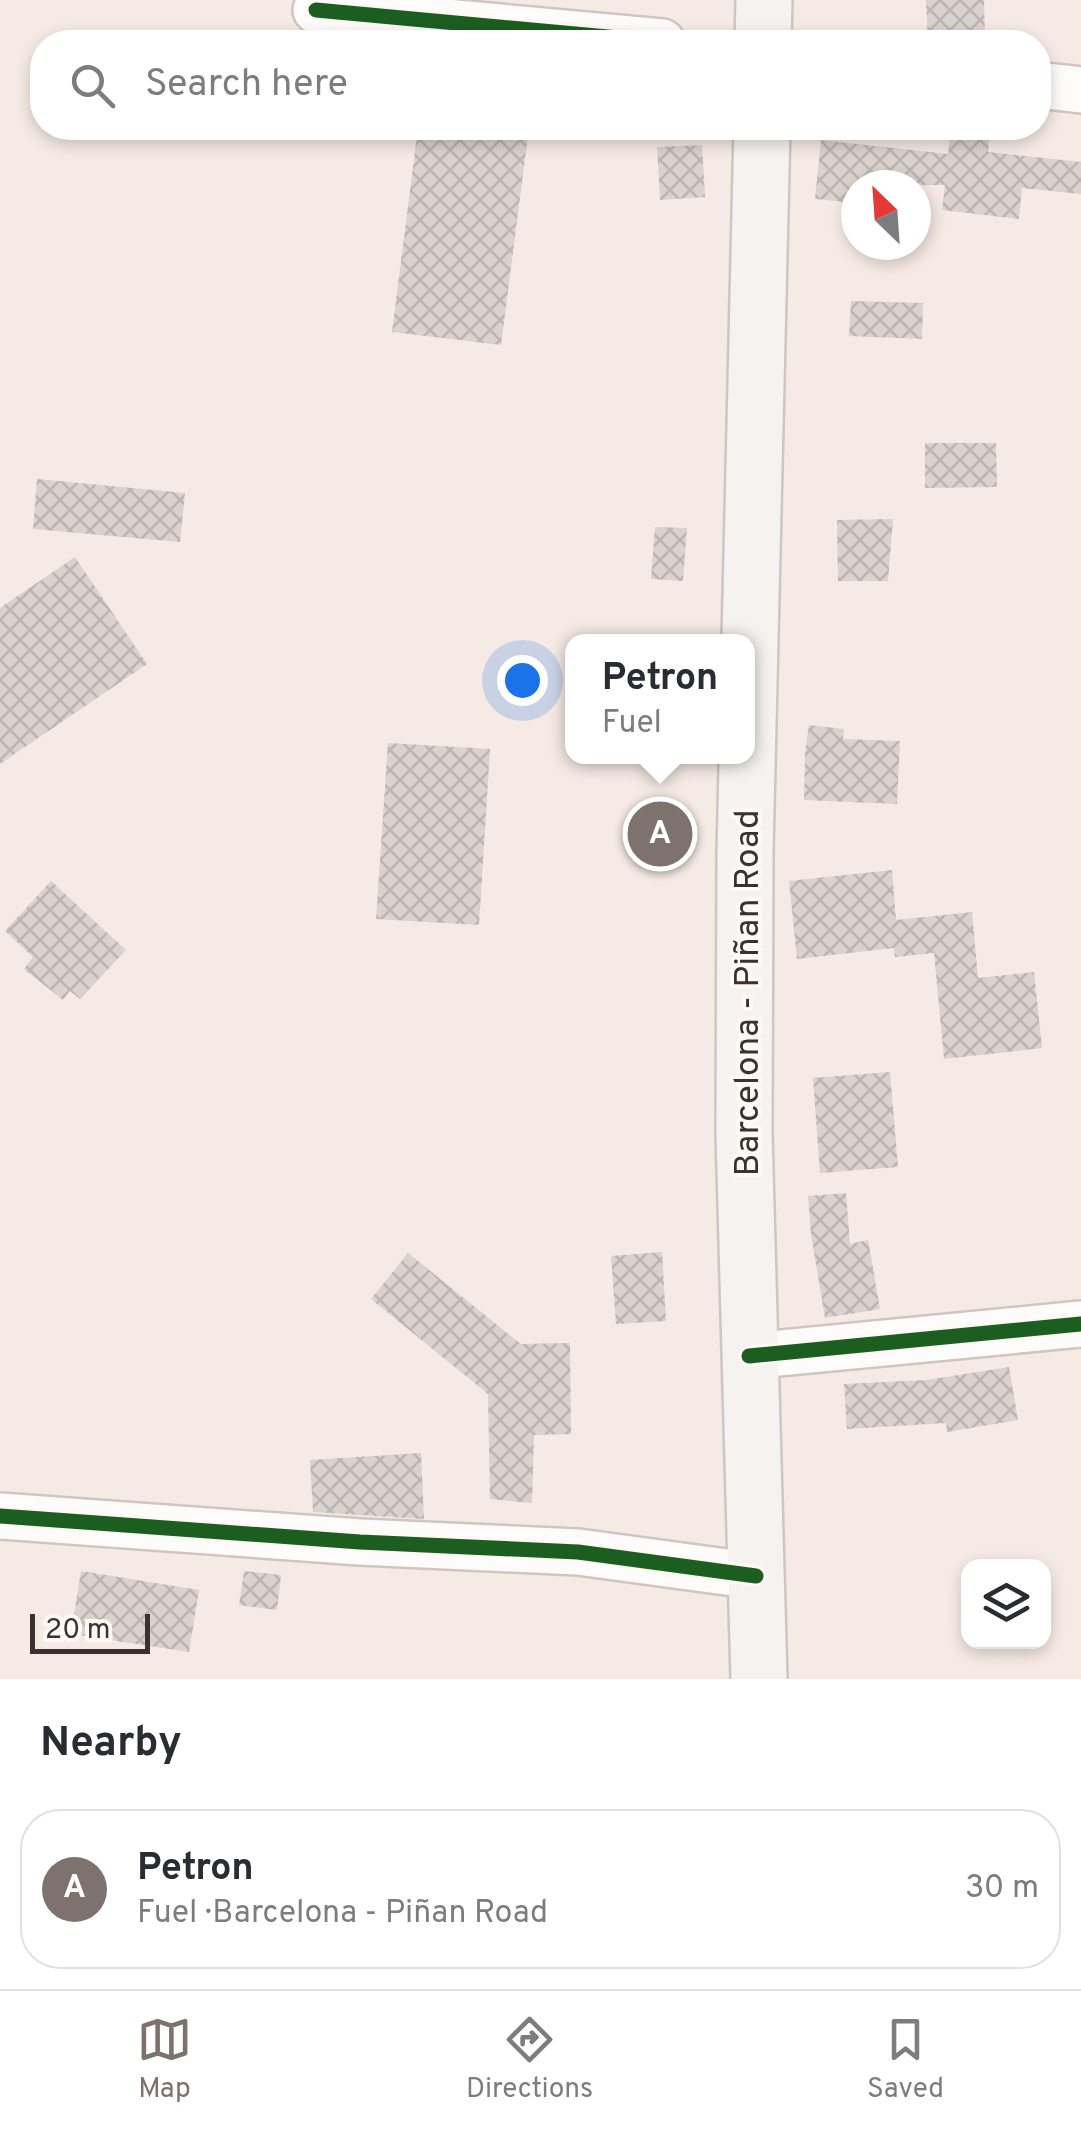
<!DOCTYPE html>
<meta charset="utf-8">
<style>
:root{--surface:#fff;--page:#f2f2f3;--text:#2b2b33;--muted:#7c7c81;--line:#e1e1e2;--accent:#7d726d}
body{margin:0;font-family:Overpass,sans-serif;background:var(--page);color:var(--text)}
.controls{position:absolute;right:30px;bottom:30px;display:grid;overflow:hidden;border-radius:20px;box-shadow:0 5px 15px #0003}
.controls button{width:90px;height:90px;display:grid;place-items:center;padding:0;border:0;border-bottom:2px solid var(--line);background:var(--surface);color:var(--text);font:50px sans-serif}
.compass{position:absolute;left:841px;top:170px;width:90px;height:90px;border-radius:50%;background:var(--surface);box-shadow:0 5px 15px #0003;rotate:335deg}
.scale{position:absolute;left:30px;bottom:25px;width:120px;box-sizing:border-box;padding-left:10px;border:5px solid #3c322d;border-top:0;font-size:28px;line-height:35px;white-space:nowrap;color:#3c322d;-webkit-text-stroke:8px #fef9f6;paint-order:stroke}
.you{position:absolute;left:522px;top:680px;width:35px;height:35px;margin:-25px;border:8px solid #fff;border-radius:50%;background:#1a73e8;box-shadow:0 0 0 15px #1a73e833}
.badge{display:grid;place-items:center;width:65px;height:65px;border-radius:50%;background:var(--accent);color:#fff;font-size:32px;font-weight:700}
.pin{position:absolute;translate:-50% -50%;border:5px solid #fff;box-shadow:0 2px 10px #0006}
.popup{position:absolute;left:565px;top:634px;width:190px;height:130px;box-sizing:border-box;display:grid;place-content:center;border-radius:20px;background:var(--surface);filter:drop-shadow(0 2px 8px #0005);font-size:32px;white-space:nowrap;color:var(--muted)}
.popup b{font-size:38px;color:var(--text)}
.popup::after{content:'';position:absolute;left:50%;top:100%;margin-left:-20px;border:20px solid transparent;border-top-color:var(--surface)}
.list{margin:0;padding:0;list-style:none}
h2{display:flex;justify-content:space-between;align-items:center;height:130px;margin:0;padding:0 40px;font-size:42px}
h2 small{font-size:32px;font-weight:400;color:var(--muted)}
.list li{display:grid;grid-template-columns:65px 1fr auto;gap:30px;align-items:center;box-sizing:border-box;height:160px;margin:0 20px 20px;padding:0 20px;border:2px solid var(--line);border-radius:40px}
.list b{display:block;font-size:38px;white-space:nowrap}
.list p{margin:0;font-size:32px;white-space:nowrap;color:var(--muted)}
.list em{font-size:32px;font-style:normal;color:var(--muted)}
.icon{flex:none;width:55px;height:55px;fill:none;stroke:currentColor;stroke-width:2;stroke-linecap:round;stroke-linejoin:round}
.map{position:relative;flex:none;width:1081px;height:1679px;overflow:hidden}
.search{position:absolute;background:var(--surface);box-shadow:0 5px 15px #0003;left:30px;right:30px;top:30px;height:110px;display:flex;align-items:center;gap:25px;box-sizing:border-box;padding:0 35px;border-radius:40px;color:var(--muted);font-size:38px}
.sheet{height:310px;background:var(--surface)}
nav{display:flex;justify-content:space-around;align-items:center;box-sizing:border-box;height:140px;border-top:2px solid var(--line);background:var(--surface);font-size:28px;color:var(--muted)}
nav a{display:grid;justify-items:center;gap:5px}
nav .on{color:var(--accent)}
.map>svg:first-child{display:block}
.building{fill:url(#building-cross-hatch)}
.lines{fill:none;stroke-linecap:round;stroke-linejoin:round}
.minor-casing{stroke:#d0c6c0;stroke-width:50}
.major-casing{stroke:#cdc7c3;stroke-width:60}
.minor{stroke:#fefcfb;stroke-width:45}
.major{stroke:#f6f2ef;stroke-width:55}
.cycleway-casing{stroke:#fef9f6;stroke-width:21}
.cycleway{stroke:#1b5e20;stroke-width:15}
.labels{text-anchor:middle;stroke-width:8;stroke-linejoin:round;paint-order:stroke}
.street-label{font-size:35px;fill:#3c322d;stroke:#fef9f6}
</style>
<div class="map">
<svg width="1081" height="1679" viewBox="0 0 1081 1679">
<defs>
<pattern id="building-cross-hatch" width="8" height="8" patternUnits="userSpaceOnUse" patternTransform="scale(2.5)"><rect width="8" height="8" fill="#dbd2cc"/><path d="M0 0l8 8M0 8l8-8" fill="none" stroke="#bdb5b0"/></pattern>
</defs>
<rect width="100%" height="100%" fill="#f6eae4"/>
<!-- building -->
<g class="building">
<polygon points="926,0 984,0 985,39 928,42"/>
<polygon points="418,128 529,128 501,345 392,332"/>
<polygon points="951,128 990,130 988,152 1081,162 1081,194 1022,188 1019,219 942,210 945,185 856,185 856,203 815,199 821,140 948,154"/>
<polygon points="702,145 705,197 660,200 657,147"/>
<polygon points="851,301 923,303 922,339 849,336"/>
<polygon points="925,443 996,443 997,487 925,488"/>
<polygon points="37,479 185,493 180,542 33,529"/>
<polygon points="893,519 888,581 838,581 837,520"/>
<polygon points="655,527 687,528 683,581 651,579"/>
<polygon points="75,557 147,664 0,764 0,608"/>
<polygon points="809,725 844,729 843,739 900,741 897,804 804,800 805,753"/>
<polygon points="388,743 490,749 479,925 376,919"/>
<polygon points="639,806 686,810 681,861 635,858"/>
<polygon points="892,870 896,920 972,912 978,978 1034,972 1042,1048 944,1059 934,953 895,957 894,948 797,959 789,881"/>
<polygon points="51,881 126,950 80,999 70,991 63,1000 24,969 33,957 5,931"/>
<polygon points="890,1072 898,1167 820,1173 813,1078"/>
<polygon points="846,1193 850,1244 868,1240 880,1309 825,1318 811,1234 808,1196"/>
<polygon points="662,1252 666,1321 616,1324 611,1256"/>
<polygon points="408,1253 521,1344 570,1343 571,1434 534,1435 532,1503 490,1499 488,1394 371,1299"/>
<polygon points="1009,1367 1018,1420 947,1432 946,1423 847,1429 844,1384 927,1380"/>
<polygon points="421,1453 424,1519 313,1512 310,1460"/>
<polygon points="81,1571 199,1590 189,1652 71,1634"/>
<polygon points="244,1571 281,1575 277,1610 239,1605"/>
</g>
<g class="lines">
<defs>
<g id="minor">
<polyline points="316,10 662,42"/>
<polyline points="1038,85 1081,90"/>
<polyline points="749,1356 1081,1324"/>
<polyline points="0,1516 360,1542 578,1552 756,1576"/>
</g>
<g id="major">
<polyline points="763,42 764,0"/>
<polyline points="759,1679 744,1134 745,852 762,128"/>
</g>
</defs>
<!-- minor casing -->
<use href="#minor" class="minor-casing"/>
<!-- major casing -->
<use href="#major" class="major-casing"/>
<!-- minor -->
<use href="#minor" class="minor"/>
<!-- major -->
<use href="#major" class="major"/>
<defs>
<g id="cycleway">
<polyline points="316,10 662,42"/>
<polyline points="749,1356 1081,1324"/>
<polyline points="0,1516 360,1542 578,1552 756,1576"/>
</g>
</defs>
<!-- cycleway casing -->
<use href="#cycleway" class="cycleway-casing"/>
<!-- cycleway -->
<use href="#cycleway" class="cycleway"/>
</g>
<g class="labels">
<!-- street labels -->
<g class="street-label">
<text transform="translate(746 993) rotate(-90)" y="12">Barcelona - Piñan Road</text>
</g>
</g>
</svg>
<div class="controls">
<button><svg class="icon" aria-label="layers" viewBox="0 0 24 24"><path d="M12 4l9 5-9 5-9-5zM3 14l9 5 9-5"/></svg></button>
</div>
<svg class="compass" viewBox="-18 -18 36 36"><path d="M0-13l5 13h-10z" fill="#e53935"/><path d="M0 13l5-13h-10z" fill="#7c7c81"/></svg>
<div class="scale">20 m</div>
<div class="you"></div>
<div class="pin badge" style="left:660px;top:834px">A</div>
<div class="popup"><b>Petron</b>Fuel</div>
<div class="search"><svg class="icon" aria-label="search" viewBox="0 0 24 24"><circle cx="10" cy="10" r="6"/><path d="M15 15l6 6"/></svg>Search here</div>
</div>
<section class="sheet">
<h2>Nearby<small></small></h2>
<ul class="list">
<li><span class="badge">A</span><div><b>Petron</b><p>Fuel · Barcelona - Piñan Road</p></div><em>30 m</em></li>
</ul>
</section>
<nav>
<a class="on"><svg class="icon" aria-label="map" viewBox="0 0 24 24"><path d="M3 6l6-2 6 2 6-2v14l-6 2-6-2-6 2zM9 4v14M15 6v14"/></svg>Map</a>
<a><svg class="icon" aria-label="directions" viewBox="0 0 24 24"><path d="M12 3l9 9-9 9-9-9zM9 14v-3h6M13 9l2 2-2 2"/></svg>Directions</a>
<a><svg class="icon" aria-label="saved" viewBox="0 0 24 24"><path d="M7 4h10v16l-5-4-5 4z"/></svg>Saved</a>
</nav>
